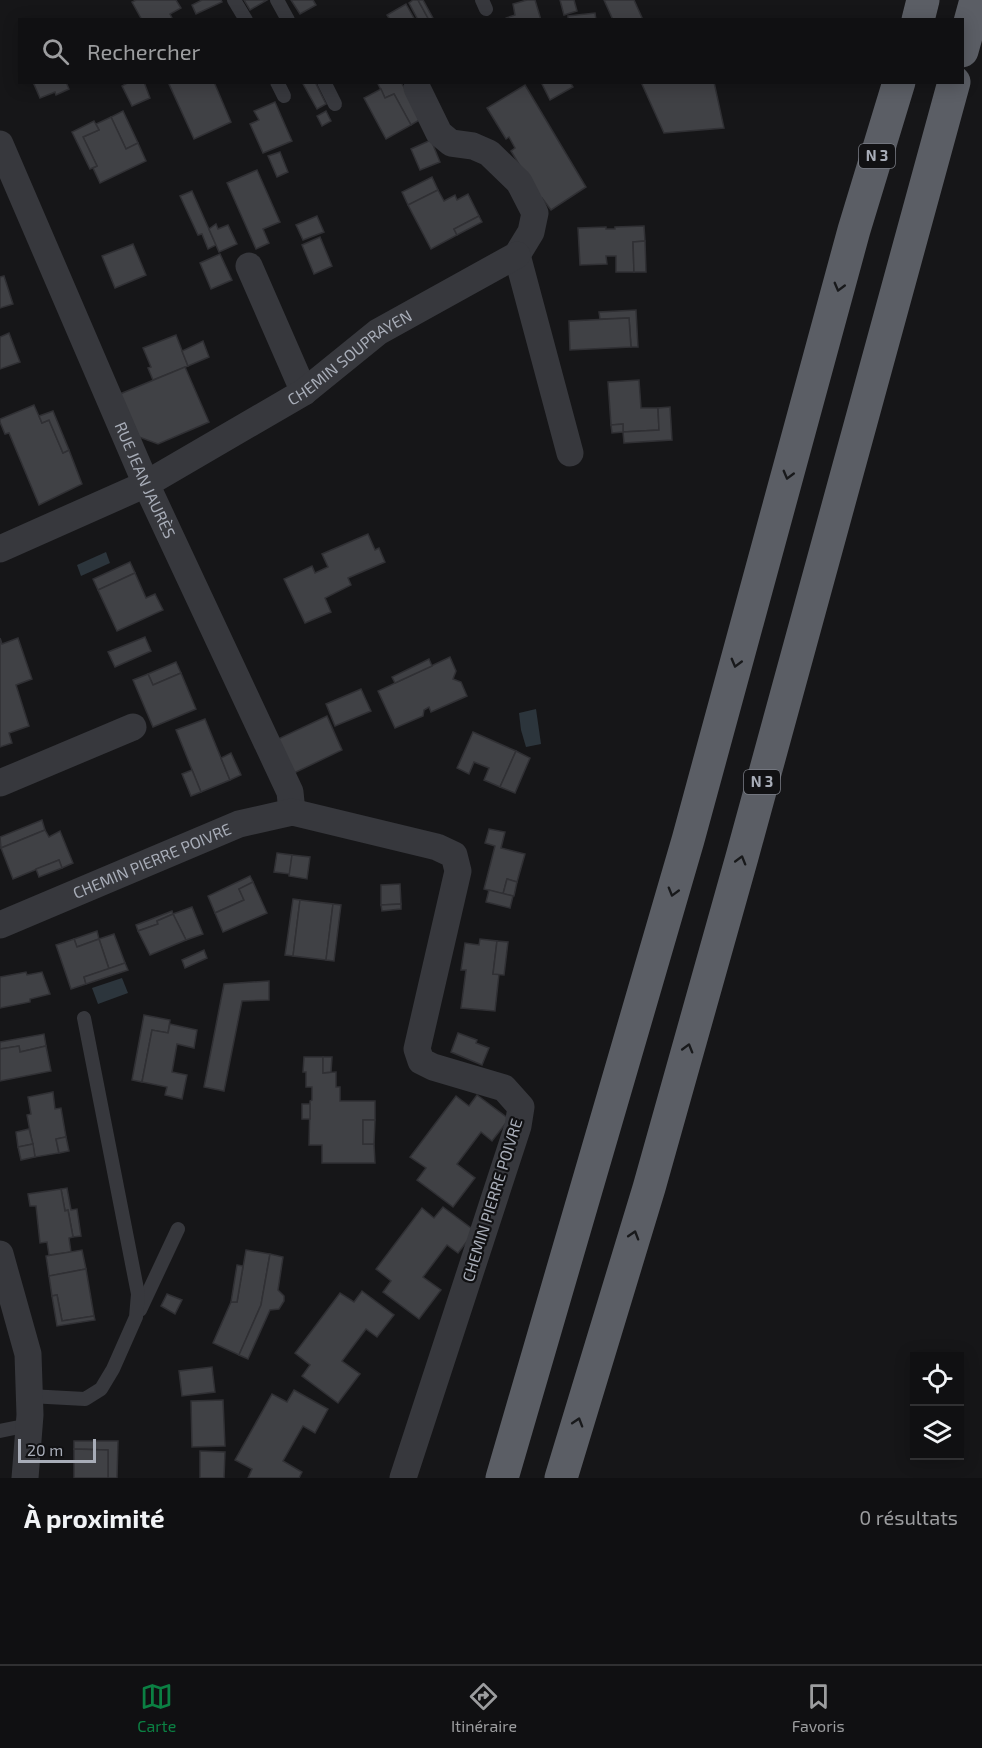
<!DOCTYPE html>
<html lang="fr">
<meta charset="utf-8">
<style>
:root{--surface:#101012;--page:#1e1e20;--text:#f1f3f6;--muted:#9c9d9f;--line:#303032;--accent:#0b8043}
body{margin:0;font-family:"Exo 2",sans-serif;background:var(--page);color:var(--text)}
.controls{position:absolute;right:18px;bottom:18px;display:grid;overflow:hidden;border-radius:0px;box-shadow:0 3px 15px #0003}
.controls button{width:54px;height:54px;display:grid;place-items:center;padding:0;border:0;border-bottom:2px solid var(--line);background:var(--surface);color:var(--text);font:30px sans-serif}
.scale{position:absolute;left:18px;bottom:15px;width:78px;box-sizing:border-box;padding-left:6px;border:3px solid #a8adb8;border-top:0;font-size:16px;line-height:21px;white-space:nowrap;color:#a8adb8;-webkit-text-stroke:4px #111113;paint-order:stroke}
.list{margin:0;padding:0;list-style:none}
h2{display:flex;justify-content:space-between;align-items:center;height:78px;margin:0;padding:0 24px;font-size:26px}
h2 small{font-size:20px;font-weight:400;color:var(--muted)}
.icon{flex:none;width:33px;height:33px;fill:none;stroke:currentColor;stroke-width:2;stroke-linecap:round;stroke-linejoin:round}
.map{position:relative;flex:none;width:982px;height:1478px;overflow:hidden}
.search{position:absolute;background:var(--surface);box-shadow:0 3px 15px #0003;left:18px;right:18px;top:18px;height:66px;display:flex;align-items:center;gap:15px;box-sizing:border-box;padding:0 21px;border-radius:0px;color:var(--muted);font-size:22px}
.sheet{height:186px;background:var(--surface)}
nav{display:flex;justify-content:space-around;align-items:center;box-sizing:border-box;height:84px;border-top:2px solid var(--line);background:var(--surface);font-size:16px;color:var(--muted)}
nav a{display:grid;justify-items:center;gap:3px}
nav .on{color:var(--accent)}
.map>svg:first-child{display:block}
.water{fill:#2c353c}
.building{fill:#404145;stroke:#303034;stroke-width:1.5}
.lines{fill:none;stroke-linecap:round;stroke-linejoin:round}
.service{stroke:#37383d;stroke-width:14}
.minor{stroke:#37383d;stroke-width:27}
.trunk{stroke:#5b5e65;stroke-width:33}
.oneway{stroke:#18191b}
.labels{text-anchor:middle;stroke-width:4.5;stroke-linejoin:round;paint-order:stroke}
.shield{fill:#111113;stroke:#7b7e86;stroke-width:1.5}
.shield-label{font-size:15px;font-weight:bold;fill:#a8adb8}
.street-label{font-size:16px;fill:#a8adb8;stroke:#111113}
</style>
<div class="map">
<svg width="982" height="1478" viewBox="0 0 982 1478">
<rect width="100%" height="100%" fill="#161618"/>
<!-- water -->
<g class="water">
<polygon points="106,552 110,563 81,576 77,565"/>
<polygon points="536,709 541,744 526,747 521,730 519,713"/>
<polygon points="122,978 128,993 98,1004 92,988"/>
</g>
<!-- building -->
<g class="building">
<polygon points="136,0 176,0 181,8 170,14 173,20 142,20 132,2"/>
<polygon points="202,0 221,0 222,2 196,14 192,5"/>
<polygon points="244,0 267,0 250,10"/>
<polygon points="291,0 313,0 316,5 300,14"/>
<polygon points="413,0 418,0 429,20 418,20 409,3"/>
<polygon points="418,0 423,0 434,20 429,20"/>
<polygon points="527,0 535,0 541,20 506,20 506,18 515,15 513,4"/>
<polygon points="560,0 574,0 577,11 564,15"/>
<polygon points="604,0 634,0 643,20 613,20"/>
<polygon points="406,4 415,20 390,20 387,15"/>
<polygon points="595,13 596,20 568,20 568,16"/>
<polygon points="33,82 66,82 69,89 56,95 55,92 40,98"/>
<polygon points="129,82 144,82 150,98 132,106 122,86"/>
<polygon points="173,82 214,82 231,122 194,139 169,84"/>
<polygon points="302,82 315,82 326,104 317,109"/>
<polygon points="380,82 401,82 421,119 411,125 394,94 385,98 378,84"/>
<polygon points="541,82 570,82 573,87 550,100"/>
<polygon points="641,82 714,82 724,128 664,133"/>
<polygon points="525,85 586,187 551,210 542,198 540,199 511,151 515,148 509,137 506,139 487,108"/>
<polygon points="381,89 385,98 394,94 411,125 386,139 364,98"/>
<polygon points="275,102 292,141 263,153 250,124 259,120 254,111"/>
<polygon points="123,111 138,143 126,149 111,117"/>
<polygon points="326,111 331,121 322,126 317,116"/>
<polygon points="111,117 126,149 138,143 146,161 100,183 93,168 97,166 83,137 99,130 96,124"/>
<polygon points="94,121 99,130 83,137 97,166 90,169 72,132"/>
<polygon points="431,140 440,162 420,170 411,149"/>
<polygon points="280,152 288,172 277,177 268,156"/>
<polygon points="257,170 280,222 263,229 269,243 256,249 227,183"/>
<polygon points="432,177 438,190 408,205 402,192"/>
<polygon points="438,190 444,201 455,195 457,200 468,194 479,216 454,229 457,235 431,249 408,205"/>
<polygon points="192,191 216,245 208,249 202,234 198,235 180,196"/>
<polygon points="317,216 324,232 303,240 296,225"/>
<polygon points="479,216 482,222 457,235 454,229"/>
<polygon points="216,224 218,229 228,225 237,244 219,252 209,229"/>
<polygon points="644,226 645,241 633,242 634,272 616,272 616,256 606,256 607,264 580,265 578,228 606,227 606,229 615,229 615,227"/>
<polygon points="320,237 332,266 314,274 302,245"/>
<polygon points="645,241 646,272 634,272 633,242"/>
<polygon points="133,244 146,275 115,288 102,256"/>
<polygon points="220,254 232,280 211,289 200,263"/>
<polygon points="4,276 13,304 0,308 0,277"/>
<polygon points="636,310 638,347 631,347 629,318 600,319 599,312"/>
<polygon points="629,318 631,347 570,350 569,321"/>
<polygon points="9,333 20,362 0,369 0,337"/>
<polygon points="176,335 188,366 153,380 148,368 151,367 143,348"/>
<polygon points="203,341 209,357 188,366 182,351"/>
<polygon points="185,367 209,422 158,444 139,437 120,394"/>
<polygon points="639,380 641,408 658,408 659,430 623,432 623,424 611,425 608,382"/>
<polygon points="34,405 42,423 49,420 63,453 69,450 82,484 39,505 9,433 5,434 0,422 0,419"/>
<polygon points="670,407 672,440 624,443 623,432 659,430 658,408"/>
<polygon points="53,411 69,450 63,453 49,420 42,423 39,416"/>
<polygon points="623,424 623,432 612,433 611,425"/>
<polygon points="368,534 375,550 379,548 385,562 348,578 351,585 325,598 331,612 305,623 284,579 312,566 315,573 328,567 322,554"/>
<polygon points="130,562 135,573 98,590 93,579"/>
<polygon points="135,573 146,598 155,594 163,610 117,631 98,590"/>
<polygon points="145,637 151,651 115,667 108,652"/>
<polygon points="0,638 2,644 18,638 32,679 16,685 29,726 9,733 12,743 0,747"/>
<polygon points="450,657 456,671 453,679 461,682 467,696 431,712 429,707 424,710 423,716 395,728 378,691"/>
<polygon points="429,659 432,666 395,683 392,677"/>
<polygon points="176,662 181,673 153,685 148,674"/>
<polygon points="181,673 196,709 153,727 133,680 148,674 153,685"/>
<polygon points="361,689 371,711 335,726 326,704"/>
<polygon points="327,716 342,750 294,773 278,739"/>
<polygon points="205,719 230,780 201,792 176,730"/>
<polygon points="473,732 516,751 500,787 484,780 489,768 474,762 469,774 457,768"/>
<polygon points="516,751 530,758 515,793 500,787"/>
<polygon points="231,753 241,775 230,780 221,758"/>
<polygon points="192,770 201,792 191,796 182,774"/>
<polygon points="42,820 45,830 1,848 0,837"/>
<polygon points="489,829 505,832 501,848 525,854 517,882 507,879 503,894 484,889 495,846 485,843"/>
<polygon points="45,830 49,837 60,831 73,863 62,868 59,860 13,879 1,848"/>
<polygon points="277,853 292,855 290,874 274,872"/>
<polygon points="292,855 310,857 307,879 289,876"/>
<polygon points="59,860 62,868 39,877 36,869"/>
<polygon points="250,876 253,882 239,889 244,900 215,913 208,896"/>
<polygon points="507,879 517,882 514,896 503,894"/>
<polygon points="253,882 267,913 223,932 215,913 244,900 239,889"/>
<polygon points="400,884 401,904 381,905 381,885"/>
<polygon points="489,890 513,896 510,908 486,902"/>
<polygon points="293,899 300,900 293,956 285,955"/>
<polygon points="300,900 333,904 326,960 293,956"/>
<polygon points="333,904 341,905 334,961 326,960"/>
<polygon points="401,904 401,909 382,911 381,905"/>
<polygon points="192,907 203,934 186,940 173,914"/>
<polygon points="172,911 173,914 157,921 158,924 138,931 136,925"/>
<polygon points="173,914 186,940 150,955 138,931 158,924 157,921"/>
<polygon points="97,931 99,939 77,947 74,939"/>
<polygon points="114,934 125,963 109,969 99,939"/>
<polygon points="74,939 77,947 99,939 109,969 84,977 86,984 71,989 56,945"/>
<polygon points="480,939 497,941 493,974 499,974 495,1011 461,1008 466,970 461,970 465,943 479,945"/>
<polygon points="497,941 508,942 504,975 493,974"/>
<polygon points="204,950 207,958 185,968 182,960"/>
<polygon points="125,963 128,970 86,984 84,977"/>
<polygon points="26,972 27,975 42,972 50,994 30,999 30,1002 0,1008 0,977"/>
<polygon points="269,981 269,1000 242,1001 224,1091 204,1087 224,984"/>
<polygon points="144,1015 170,1020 168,1033 152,1030 142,1082 132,1080"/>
<polygon points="170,1024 197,1030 194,1048 177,1044 172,1072 187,1075 182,1099 165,1095 167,1087 142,1082 152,1030 168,1033"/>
<polygon points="458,1033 477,1040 476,1043 489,1048 482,1065 451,1052"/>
<polygon points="44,1034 46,1046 20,1052 19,1046 0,1049 0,1042"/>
<polygon points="19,1046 20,1052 46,1046 51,1071 0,1081 0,1049"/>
<polygon points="304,1057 323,1057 323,1073 336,1072 336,1087 340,1087 340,1101 375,1101 375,1120 363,1120 363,1144 374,1144 375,1163 322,1163 322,1145 309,1145 310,1101 312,1100 312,1087 306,1087 306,1072 303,1072"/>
<polygon points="323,1057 332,1057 331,1072 323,1073"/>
<polygon points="53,1092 55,1109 61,1108 66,1137 56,1139 59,1153 35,1157 27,1115 31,1114 28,1097"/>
<polygon points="477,1095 509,1119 492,1141 481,1132 457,1164 475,1178 453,1207 417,1180 426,1168 410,1157 456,1096 469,1106"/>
<rect x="302" y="1104" width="8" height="15"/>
<polygon points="363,1120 375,1120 374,1144 363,1144"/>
<polygon points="29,1129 33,1144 18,1147 16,1132"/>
<polygon points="66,1137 69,1151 59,1153 56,1139"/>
<polygon points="33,1144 35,1157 21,1160 18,1147"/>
<polygon points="67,1188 71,1210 77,1209 81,1236 73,1237 68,1210 65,1211 61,1189"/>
<polygon points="61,1189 65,1211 68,1210 73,1237 69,1238 71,1252 49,1255 47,1242 40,1243 36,1206 30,1206 28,1194"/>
<polygon points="443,1207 475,1231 458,1253 447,1245 423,1277 441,1290 419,1319 383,1292 391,1281 376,1269 422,1208 434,1218"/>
<polygon points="82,1250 86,1269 49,1276 46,1256"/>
<polygon points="246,1250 270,1254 261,1305 239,1355 213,1343 231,1302 237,1302"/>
<polygon points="270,1254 283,1257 278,1290 284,1296 284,1301 279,1309 270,1310 248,1359 239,1355 261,1305"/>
<polygon points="237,1265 243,1266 237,1302 231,1302"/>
<polygon points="86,1269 94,1316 62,1321 57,1295 52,1296 49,1276"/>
<polygon points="362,1291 394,1315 377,1337 366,1329 342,1361 360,1374 338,1403 302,1376 310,1365 295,1353 340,1293 354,1302"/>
<polygon points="167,1294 182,1300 175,1314 161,1306"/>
<polygon points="57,1295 62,1321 94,1316 95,1320 57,1326 52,1296"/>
<polygon points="212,1367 215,1392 182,1396 179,1371"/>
<polygon points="294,1390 328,1409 315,1433 303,1426 283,1461 302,1472 299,1478 248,1478 252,1469 235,1460 272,1394 287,1402"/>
<polygon points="223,1400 225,1446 192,1447 191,1401"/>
<polygon points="74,1441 118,1441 117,1478 108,1478 108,1450 74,1449"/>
<polygon points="74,1449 108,1450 108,1478 74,1478"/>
<polygon points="200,1451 225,1452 224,1478 200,1478"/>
</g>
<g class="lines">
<!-- service -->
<g class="service">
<polyline points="234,0 246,20"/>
<polyline points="277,0 288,20"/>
<polyline points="482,0 486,9"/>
<polyline points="277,82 284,96"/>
<polyline points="324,82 335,104"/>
<polyline points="140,1310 178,1229"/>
<polyline points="29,1396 85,1399 101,1389 113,1369 136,1317 138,1294 84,1018"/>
<polyline points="0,1431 29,1425"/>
</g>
<!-- minor -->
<g class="minor">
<polyline points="417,88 439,133 451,143 473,146 489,153 519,182 535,213 531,232 517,255"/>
<path id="s1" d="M0,144L146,484L290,792L292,812"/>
<polyline points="517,255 570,453"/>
<polyline points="249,266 304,392"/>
<path id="s2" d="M0,549L146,484L304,392L378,332L517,255"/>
<polyline points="0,783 133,727"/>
<path id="s3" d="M0,925L239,824L292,812L437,847L454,855L458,871L417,1049L421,1061L433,1067L504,1088L521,1107L518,1126L403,1478"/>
<polyline points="0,1254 28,1354 30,1415 25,1478"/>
</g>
<!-- trunk -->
<g class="trunk">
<polyline points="918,20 923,0"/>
<polyline points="962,51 976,0"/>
<polyline points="502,1478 688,840 854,230 899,82"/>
<polyline points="561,1478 649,1188 742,857 954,82"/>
</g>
</g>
<!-- one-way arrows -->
<defs><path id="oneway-chevron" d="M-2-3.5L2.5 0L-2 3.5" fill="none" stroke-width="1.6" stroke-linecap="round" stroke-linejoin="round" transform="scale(1.5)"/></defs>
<g class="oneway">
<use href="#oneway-chevron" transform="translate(839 287) rotate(105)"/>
<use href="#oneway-chevron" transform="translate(788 475) rotate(105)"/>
<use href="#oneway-chevron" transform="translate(736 663) rotate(105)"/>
<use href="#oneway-chevron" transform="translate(741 860) rotate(-74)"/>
<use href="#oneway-chevron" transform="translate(673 892) rotate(106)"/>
<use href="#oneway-chevron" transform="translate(688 1048) rotate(-74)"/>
<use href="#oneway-chevron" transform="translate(634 1235) rotate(-73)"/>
<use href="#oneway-chevron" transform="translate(578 1422) rotate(-73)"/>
</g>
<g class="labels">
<!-- shield labels -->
<g class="shield">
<rect x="859" y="144" width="36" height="24" rx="4.5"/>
<rect x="744" y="770" width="36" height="24" rx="4.5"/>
</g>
<g class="shield-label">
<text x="877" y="161">N 3</text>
<text x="762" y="787">N 3</text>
</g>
<!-- street labels -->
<g class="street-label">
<text dy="6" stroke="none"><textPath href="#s2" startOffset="400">CHEMIN SOUPRAYEN</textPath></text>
<text dy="6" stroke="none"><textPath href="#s1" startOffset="366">RUE JEAN JAURÈS</textPath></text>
<text dy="6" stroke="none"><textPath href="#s3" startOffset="165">CHEMIN PIERRE POIVRE</textPath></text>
<text transform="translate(492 1200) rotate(-73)" y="6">CHEMIN PIERRE POIVRE</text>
</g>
</g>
</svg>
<div class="controls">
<button><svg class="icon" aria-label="locate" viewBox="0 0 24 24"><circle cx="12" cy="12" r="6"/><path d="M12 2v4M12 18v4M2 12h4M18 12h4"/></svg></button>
<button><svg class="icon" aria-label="layers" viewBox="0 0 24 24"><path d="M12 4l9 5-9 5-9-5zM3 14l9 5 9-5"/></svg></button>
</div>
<div class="scale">20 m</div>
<div class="search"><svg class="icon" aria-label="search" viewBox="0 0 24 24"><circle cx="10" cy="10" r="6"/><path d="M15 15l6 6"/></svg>Rechercher</div>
</div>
<section class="sheet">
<h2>À proximité<small>0 résultats</small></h2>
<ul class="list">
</ul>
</section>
<nav>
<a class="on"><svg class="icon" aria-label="map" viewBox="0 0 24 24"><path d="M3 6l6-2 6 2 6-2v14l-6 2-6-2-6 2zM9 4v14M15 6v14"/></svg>Carte</a>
<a><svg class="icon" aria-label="directions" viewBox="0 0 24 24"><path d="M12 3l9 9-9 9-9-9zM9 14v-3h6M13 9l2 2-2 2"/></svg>Itinéraire</a>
<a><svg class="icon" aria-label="saved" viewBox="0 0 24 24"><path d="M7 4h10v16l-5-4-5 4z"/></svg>Favoris</a>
</nav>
